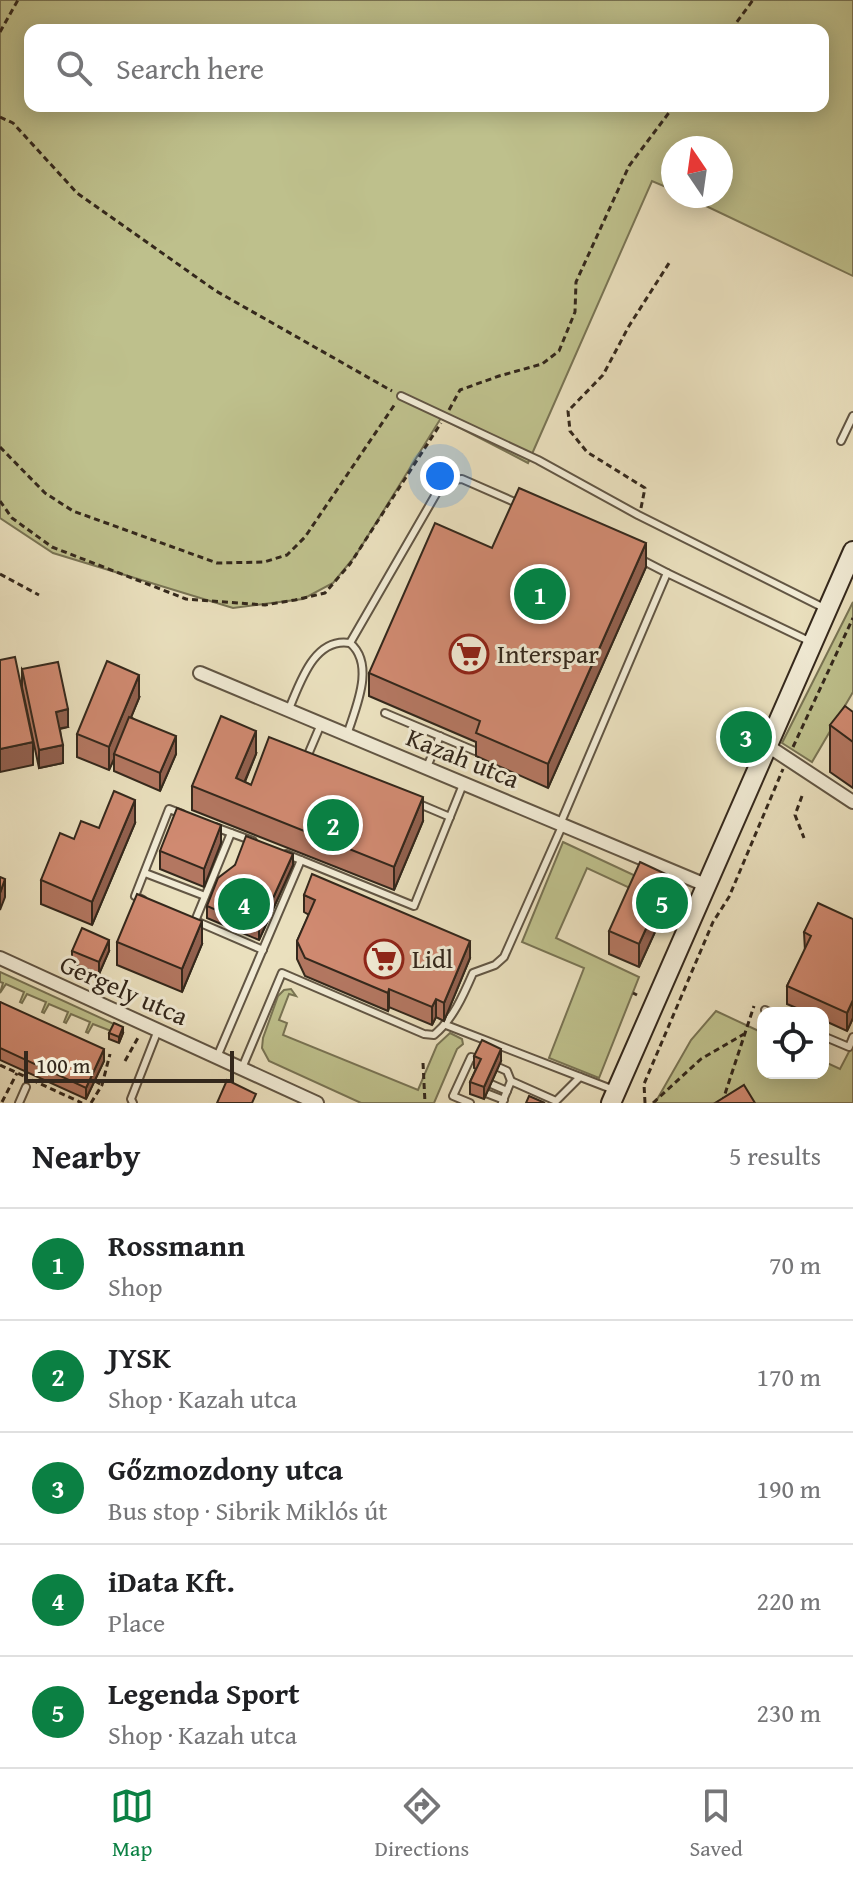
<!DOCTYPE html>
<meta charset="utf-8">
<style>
:root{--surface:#fff;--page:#f6f6f6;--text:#202124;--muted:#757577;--line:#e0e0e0;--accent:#0b8043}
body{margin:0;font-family:"Gentium Book Plus",serif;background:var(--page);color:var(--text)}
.controls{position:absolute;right:24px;bottom:24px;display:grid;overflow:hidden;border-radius:16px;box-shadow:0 4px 20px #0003}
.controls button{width:72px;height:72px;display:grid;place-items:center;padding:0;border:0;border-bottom:2px solid var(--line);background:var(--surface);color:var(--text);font:40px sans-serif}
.compass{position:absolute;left:661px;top:136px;width:72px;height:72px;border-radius:50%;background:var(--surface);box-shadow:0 4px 20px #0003;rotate:347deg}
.scale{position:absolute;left:24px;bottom:20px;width:210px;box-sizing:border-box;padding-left:8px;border:4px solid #34281c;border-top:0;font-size:22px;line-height:28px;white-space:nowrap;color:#34281c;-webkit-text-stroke:6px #f1ebd5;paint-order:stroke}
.you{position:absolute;left:440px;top:476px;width:28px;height:28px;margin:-20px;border:6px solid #fff;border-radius:50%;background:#1a73e8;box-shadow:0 0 0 12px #1a73e833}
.badge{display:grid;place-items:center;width:52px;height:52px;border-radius:50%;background:var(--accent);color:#fff;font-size:26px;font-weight:700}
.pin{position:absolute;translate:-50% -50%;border:4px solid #fff;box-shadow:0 2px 8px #0006}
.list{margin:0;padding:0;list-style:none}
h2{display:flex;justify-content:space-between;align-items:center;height:104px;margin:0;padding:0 32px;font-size:34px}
h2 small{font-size:26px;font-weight:400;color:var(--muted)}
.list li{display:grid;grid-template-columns:52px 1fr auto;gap:24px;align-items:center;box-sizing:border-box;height:112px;padding:0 32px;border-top:2px solid var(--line)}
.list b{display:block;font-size:30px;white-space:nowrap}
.list p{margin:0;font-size:26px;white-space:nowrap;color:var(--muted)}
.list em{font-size:26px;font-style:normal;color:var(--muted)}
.icon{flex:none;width:44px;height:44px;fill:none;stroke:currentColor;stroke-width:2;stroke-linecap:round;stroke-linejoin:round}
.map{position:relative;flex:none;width:853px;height:1103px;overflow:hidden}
.search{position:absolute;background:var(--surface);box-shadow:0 4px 20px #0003;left:24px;right:24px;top:24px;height:88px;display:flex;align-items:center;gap:20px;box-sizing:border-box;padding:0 28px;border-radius:16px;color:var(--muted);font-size:30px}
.sheet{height:664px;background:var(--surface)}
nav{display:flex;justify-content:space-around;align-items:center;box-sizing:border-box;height:112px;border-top:2px solid var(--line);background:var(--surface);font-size:22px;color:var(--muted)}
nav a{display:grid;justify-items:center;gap:4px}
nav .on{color:var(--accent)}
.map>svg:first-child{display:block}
.green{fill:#bec08c;stroke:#797454;stroke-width:2;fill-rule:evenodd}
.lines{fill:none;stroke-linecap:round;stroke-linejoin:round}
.lane-casing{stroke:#625644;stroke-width:10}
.street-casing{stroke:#625644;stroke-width:16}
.secondary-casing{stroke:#34281c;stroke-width:22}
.path{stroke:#34281c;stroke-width:3;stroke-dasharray:6 4;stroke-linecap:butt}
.lane{stroke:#f1ebd5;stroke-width:6}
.street{stroke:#f1ebd5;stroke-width:12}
.secondary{stroke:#f1ebd5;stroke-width:18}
.wall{fill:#b37761;stroke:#34281c;stroke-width:2}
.shaded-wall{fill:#92614f;stroke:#34281c;stroke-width:2}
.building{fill:#d08a71;stroke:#34281c;stroke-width:2}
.labels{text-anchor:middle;stroke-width:6;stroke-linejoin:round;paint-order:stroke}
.poi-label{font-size:26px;fill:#34281c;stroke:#f1ebd5;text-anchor:start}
.street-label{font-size:26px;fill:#34281c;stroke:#f1ebd5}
</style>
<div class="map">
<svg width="853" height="1103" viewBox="0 0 853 1103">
<rect width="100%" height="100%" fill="#eae0be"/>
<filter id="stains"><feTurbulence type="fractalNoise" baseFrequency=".0025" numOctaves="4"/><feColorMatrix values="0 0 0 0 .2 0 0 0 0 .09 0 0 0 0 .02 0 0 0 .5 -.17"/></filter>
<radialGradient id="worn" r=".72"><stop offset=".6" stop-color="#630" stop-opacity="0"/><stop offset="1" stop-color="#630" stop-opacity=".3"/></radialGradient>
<!-- green -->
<g class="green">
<path d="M0,0H853V276L685,196H721V148H673V190L652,181L528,463L441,418L356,555L333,583L303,599L233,608L53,553L0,518ZM30,30H823V106H30Z"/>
<polygon points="853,602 853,692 812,762 782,743"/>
<polygon points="563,842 640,878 634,890 587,868 556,938 639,977 599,1078 549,1058 584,968 522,942"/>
<polygon points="0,972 114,1024 111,1031 93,1024 88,1033 86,1032 90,1022 71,1014 66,1023 64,1022 68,1012 49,1004 44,1013 42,1012 46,1002 27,994 22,1003 20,1002 24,992 6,984 0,993 3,983 0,982"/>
<polygon points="291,989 296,996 289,994 279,1020 287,1023 283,1035 418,1090 437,1045 450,1033 462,1039 463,1044 457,1049 434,1103 361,1103 269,1061 262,1048 263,1038 278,996 284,990"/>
<polygon points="716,1011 763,1033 763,1073 823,1073 823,1061 840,1069 853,1044 853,1103 655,1103 691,1040"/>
</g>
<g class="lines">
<defs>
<g id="lane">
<polyline points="401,396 538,460 638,515 826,609"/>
<polyline points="841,441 853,416"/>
<polyline points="446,486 453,480 462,479 519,504"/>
<polyline points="638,558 667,573"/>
<polyline points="350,643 436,494"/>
<path d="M289,709C300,683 314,637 350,643C376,665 355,709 347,735"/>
<polyline points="385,713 475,751"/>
<polyline points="307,757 321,724"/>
<polyline points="427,767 440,736"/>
<polyline points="417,803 450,817"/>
<polyline points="561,822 667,573 811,642"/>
<polyline points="215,827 253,841"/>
<polyline points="286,854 414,906 464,782"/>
<polyline points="145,873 205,896"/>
<polyline points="143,900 135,896 169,809 182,814"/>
<polyline points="195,921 231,833"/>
<polyline points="198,922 263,950"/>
<polyline points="765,1010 771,1013"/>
<polyline points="446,1025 614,1090"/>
<polyline points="823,1036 849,1047 853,1037"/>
<polyline points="217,1057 301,860"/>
<polyline points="498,1067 507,1071 511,1081"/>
<path d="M242,1068L282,973L424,1034L434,1035C453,1019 463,996 473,973L495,965L504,957L563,824"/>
<polyline points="491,1084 507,1091"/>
<polyline points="486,1093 504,1100"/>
<polyline points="19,1103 26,1087"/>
<polyline points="133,1103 131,1099 158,1030"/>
<polyline points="470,1103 453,1096 471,1057 478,1059"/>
<polyline points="502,1103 511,1081 556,1101 580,1077"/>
</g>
<g id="street">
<polyline points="200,673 708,886"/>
<polyline points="768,746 853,802"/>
<polyline points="0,958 317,1103"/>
</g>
<polyline id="secondary" points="611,1103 853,551"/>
</defs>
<!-- lane casing -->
<use href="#lane" class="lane-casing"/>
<!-- street casing -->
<use href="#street" class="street-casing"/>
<!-- secondary casing -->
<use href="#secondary" class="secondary-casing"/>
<!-- path -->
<g class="path">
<polyline points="731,30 753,0"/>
<polyline points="0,32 18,0"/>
<polyline points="0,117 13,123 77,193 216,291 392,391"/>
<polyline points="449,410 460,390 499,376 542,364 559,351 575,312 576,282 629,166 674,106"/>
<polyline points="0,447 45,493 73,511 217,563 264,562 287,555 305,537 395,404"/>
<polyline points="0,501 12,518 52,547 186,599 265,605 295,600 325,593 350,564 441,423"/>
<polyline points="641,508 645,488 587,452 570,431 568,411 603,375 629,326 671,260"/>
<polyline points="0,574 39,595"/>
<polyline points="793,747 853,618"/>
<polyline points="802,796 795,815 804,838"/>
<polyline points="633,993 637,995"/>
<polyline points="125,1061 139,1036"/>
<polyline points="423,1063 425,1103"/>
<polyline points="0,1065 26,1077"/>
<polyline points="32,1080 82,1103"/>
<polyline points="95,1081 102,1085"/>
<polyline points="2,1102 17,1073"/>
<polyline points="91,1103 102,1085 110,1054"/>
<polyline points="645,1103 644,1084 713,922 729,897 783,769"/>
<polyline points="653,1103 701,1059 744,1034"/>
<polyline points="722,1103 754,1006"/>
</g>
<!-- lane -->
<use href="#lane" class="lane"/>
<!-- street -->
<use href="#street" class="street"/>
<!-- secondary -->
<use href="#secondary" class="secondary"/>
</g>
<!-- wall -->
<g class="wall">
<polygon points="492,548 646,567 548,788 476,756 476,742 369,696 369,673"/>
<polygon points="22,669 68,727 60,729 63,763 39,768 22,687"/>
<polygon points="139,698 131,717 176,754 160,791 114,771 114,759 109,770 77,757 77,734"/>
<polygon points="853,712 853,788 830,772 830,725"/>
<polygon points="256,754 245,782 251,785 423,821 394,890 192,810 192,786"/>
<polygon points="135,823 92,925 41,904 41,880 74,839 99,828"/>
<polygon points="221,843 204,887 160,869 160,851"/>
<polygon points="235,865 293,865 259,940 207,918 207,906"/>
<polygon points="304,895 470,958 444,1021 436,1017 432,1025 389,1007 388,1011 305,976 297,959 297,941 309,915 304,912"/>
<polygon points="670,899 639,967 609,954 609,931"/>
<polygon points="853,919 853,1018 847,1031 823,1020 823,1013 808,1013 787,1004 787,986 805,951 804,932"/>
<polygon points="117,942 202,944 182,992 117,965"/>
<polygon points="72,951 109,951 99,974 72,963"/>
<polygon points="0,1002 104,1061 86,1099 0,1060"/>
<polygon points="109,1033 123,1033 119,1043 109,1039"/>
<polygon points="474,1056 501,1061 484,1099 470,1094 470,1082 476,1069 474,1068"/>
</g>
<!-- shaded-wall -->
<g class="shaded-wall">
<polygon points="646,543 646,567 548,788 548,764"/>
<polygon points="139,675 139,698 116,754 114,754 114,759 109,770 109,747"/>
<polygon points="68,709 68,727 56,729 56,712"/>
<polygon points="256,731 256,754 236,802 236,778"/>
<polygon points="176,736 176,754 160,791 160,773"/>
<polygon points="33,742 33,765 0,772 0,749"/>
<polygon points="63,745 63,763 39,768 39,750"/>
<polygon points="423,797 423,821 394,890 394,867"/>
<polygon points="135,800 135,823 92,925 92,902"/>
<polygon points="221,825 221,843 204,887 204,869"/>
<polygon points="293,854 293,865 259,940 259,929"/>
<polygon points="670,876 670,899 639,967 639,944"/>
<polygon points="5,879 5,897 0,910 0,893"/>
<polygon points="202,921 202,944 182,992 182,969"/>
<polygon points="109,940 109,951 99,974 99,962"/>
<polygon points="470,941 470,958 444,1021 444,1003"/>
<polygon points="389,989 389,1007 388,1011 388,993"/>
<polygon points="436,999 436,1017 432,1025 432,1007"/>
<polygon points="853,1000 853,1018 847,1031 847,1013"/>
<polygon points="123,1027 123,1033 119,1043 119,1037"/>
<polygon points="104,1049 104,1061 86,1099 86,1088"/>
<polygon points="501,1049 501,1061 484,1099 484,1087"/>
</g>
<!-- building -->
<g class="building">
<polygon points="519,488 646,543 548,764 476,733 480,721 369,673 435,523 492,548"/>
<polygon points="15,657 33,742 0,749 0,660"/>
<polygon points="107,661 139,675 109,747 77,734"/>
<polygon points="58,662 68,709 56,712 63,745 39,750 22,669"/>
<polygon points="845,706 853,712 853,742 830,725"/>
<polygon points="221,716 256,731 236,778 251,785 269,737 423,797 394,867 192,786"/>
<polygon points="129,717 176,736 160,773 114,754"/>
<polygon points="114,791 135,800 92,902 41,880 60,833 74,839 81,821 99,828"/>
<polygon points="177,808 221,825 204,869 160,851"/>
<polygon points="246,836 293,854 259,929 207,906 218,878 235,865"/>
<polygon points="640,862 670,876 639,944 609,931"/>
<polygon points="312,874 470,941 444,1003 436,999 432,1007 389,989 388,993 305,958 297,941 315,900 304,895"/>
<polygon points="0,877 5,879 0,893"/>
<polygon points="137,894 202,921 182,969 117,942"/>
<polygon points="818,903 853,919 853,1000 847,1013 787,986 811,936 804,932"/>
<polygon points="82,928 109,940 99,962 72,951"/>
<polygon points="0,1002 104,1049 86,1088 0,1048"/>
<polygon points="114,1023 123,1027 119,1037 109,1033"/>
<polygon points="482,1040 501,1049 484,1087 470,1082 481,1059 474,1056"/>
<polygon points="227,1080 256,1094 252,1103 217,1103"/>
<polygon points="744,1085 755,1103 715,1103"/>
<polygon points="529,1096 545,1103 526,1103"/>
</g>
<!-- icons -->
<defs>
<symbol id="supermarket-ring" viewBox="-11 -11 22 22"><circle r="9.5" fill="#f1ebd5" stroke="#8f2418" stroke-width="1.5"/><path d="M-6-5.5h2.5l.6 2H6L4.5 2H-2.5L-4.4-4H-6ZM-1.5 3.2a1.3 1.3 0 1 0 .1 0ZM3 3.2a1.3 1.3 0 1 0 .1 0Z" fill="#8f2418"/></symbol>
</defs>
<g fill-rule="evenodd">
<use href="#supermarket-ring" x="447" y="632" width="44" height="44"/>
<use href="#supermarket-ring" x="362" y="937" width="44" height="44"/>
</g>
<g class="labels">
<!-- poi labels -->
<g class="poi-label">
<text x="497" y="663">Interspar</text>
<text x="412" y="968">Lidl</text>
</g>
<!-- street labels -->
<g class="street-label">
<text transform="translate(463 758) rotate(22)" y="9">Kazah utca</text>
<text transform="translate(124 990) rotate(24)" y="9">Gergely utca</text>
</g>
</g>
<rect width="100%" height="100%" filter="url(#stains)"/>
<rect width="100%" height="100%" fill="url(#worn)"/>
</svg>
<div class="controls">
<button><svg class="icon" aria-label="locate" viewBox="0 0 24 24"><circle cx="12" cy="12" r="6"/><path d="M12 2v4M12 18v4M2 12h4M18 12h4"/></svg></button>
</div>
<svg class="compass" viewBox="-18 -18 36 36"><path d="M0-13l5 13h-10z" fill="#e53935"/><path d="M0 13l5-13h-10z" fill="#757577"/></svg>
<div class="scale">100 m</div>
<div class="you"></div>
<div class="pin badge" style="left:540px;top:594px">1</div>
<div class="pin badge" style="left:333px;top:825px">2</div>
<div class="pin badge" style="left:746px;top:737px">3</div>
<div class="pin badge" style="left:244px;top:904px">4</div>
<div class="pin badge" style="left:662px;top:903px">5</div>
<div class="search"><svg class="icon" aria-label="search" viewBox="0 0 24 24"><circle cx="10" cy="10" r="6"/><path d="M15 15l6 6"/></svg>Search here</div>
</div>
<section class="sheet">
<h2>Nearby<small>5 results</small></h2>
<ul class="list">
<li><span class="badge">1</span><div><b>Rossmann</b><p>Shop</p></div><em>70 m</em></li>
<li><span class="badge">2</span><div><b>JYSK</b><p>Shop · Kazah utca</p></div><em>170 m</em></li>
<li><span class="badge">3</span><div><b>Gőzmozdony utca</b><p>Bus stop · Sibrik Miklós út</p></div><em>190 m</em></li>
<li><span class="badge">4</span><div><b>iData Kft.</b><p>Place</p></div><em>220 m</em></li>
<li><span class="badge">5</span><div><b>Legenda Sport</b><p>Shop · Kazah utca</p></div><em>230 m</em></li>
</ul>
</section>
<nav>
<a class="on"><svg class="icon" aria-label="map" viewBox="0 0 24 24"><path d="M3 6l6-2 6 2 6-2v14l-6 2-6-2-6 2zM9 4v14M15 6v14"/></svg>Map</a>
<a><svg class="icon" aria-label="directions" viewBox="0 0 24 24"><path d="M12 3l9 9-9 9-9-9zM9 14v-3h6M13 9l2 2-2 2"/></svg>Directions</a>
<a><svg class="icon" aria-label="saved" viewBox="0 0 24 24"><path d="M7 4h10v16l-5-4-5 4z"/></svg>Saved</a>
</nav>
